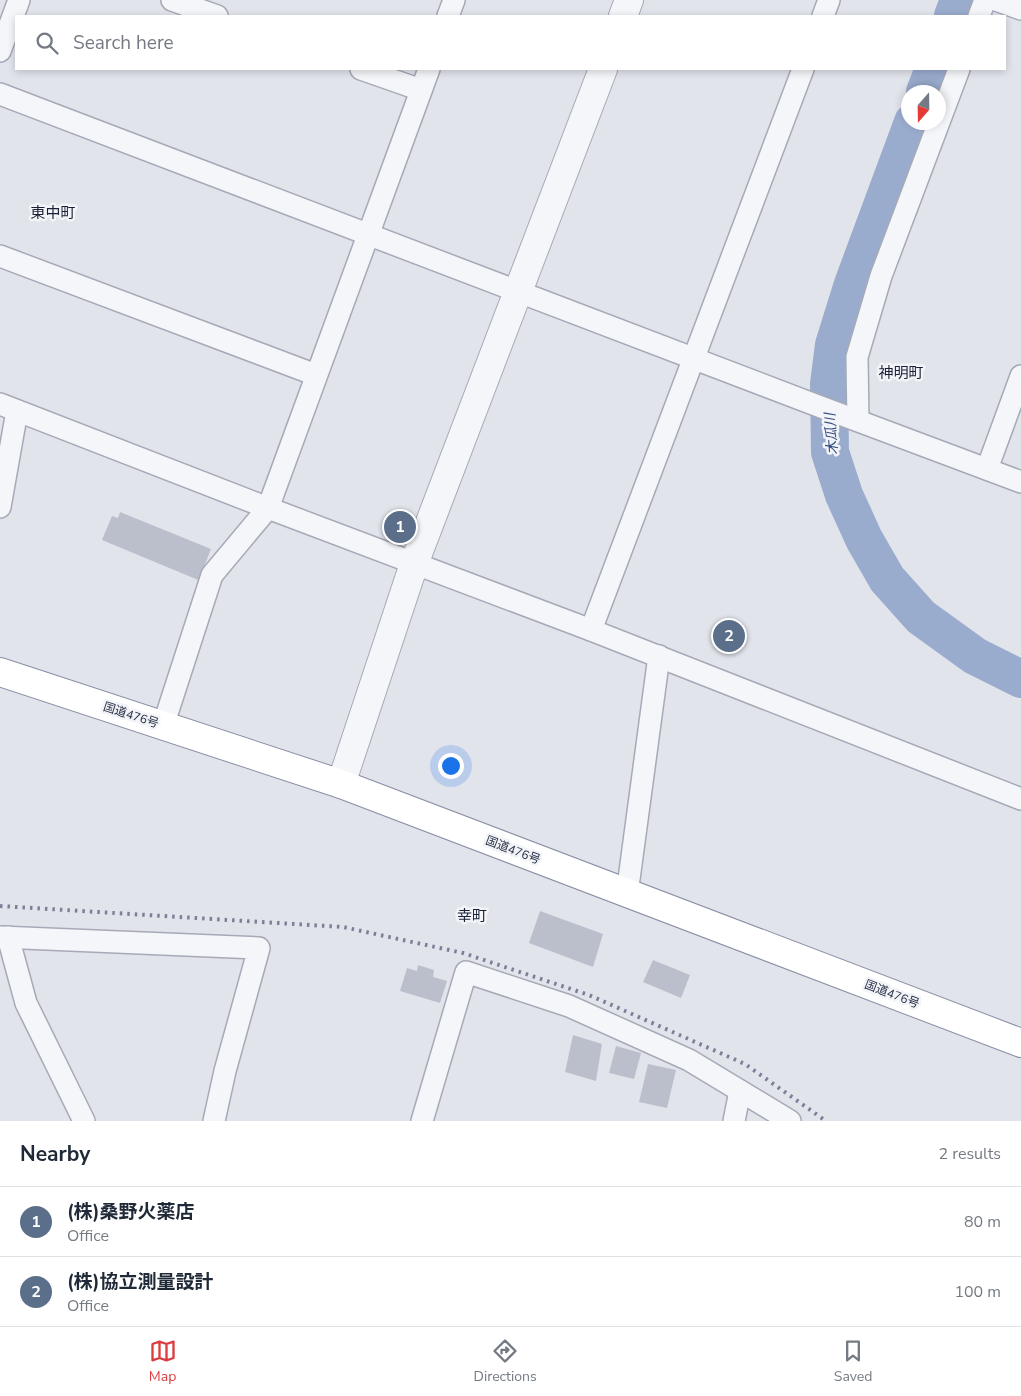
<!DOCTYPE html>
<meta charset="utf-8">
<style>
:root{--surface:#fff;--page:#f6f6f7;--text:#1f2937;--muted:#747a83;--line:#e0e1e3;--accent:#da3d3f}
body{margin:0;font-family:"Nunito Sans","Noto Sans JP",sans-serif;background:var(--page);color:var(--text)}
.compass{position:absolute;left:901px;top:85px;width:45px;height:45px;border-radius:50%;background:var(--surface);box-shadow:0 2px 8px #0003;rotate:200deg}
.you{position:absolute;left:450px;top:765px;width:18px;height:18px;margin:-12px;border:4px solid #fff;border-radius:50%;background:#1a73e8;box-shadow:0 0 0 8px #1a73e833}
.badge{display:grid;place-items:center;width:32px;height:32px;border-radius:50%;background:var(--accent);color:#fff;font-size:16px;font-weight:700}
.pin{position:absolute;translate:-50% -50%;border:2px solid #fff;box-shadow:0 1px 5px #0006}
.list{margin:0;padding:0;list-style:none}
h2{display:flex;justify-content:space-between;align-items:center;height:65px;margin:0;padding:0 20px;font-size:21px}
h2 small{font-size:16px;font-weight:400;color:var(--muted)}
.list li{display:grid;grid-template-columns:32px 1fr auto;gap:15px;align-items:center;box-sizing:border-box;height:70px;padding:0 20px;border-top:1px solid var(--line)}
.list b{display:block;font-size:19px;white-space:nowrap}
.list p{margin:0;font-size:16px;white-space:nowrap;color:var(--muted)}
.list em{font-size:16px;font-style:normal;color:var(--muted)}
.icon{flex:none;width:28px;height:28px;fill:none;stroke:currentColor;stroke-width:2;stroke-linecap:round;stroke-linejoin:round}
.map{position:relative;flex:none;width:1021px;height:1121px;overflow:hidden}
.search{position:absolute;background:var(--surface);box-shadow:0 2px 8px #0003;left:15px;right:15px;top:15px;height:55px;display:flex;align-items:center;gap:12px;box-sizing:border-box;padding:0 18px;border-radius:0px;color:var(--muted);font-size:19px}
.sheet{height:205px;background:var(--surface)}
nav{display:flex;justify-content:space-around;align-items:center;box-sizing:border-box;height:70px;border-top:1px solid var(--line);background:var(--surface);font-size:14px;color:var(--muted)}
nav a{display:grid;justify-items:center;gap:2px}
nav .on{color:var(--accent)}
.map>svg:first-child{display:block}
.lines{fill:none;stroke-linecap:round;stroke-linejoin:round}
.river{stroke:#9aacce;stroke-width:38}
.building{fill:#bbbfcc}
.minor-casing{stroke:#a6aab7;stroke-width:24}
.tertiary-casing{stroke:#a6aab7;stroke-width:30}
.trunk-casing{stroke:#888fa4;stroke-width:30}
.minor{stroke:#f5f6f9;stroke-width:21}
.tertiary{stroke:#f5f6f9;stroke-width:28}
.trunk{stroke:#fff;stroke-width:28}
.rail{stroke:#7a8197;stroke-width:4;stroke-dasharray:2.5 5;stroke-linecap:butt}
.labels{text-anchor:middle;stroke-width:5;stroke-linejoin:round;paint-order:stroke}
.street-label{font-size:12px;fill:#282f45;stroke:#f2f4f8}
.water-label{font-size:14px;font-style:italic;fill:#2e477d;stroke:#f2f4f8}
.quarter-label{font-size:15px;fill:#1a2036;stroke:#f2f4f8}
</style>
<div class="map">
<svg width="1021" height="1121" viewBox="0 0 1021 1121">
<rect width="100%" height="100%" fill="#e2e4ec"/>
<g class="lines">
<!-- river -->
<g class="river">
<polyline points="953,16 959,0"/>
<polyline points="925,92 934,69"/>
<polyline points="913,122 853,284 834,345 829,384 830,452 844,495 864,539 887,579 921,617 975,656 1021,679"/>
</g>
</g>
<!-- building -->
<g class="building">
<polygon points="120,512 211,549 202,572 206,574 203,582 102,540 112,516 118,518"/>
<polygon points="540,911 603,934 593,967 529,943"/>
<polygon points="653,960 690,975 681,998 643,982"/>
<polygon points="418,965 434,970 433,977 447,981 440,1003 400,991 407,968 417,971"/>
<polygon points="573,1035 602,1044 596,1081 565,1072"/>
<polygon points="616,1046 641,1053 634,1079 609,1073"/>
<polygon points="648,1064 676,1070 667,1108 639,1102"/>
</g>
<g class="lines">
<defs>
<g id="minor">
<polyline points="172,0 217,16"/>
<polyline points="996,0 1021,9"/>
<polyline points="448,16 454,0"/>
<polyline points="823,16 829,0"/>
<polyline points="979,16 985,0"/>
<polyline points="0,51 19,0"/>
<polyline points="361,69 421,90"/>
<polyline points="0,94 813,404 1021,482"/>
<polyline points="0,256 316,375"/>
<polyline points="0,404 268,508 591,630 1021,799"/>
<polyline points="858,420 857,357 881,276 959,69"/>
<polyline points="987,469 1021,376"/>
<polyline points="0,507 17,411"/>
<polyline points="591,630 803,69"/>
<polyline points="163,726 212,575 268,508 429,69"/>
<polyline points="627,894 659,656"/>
<polyline points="0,937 259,948 225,1071 214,1121"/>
<polyline points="8,937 26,1003 84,1121"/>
<polyline points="422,1121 466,972 569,1006 689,1060 790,1121"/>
<polyline points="734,1121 740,1091"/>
</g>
<g id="tertiary">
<polyline points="623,16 629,0"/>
<polyline points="341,784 414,564 603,69"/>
</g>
<polyline id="trunk" points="0,672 341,784 1021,1043"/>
</defs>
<!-- minor casing -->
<use href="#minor" class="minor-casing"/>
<!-- tertiary casing -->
<use href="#tertiary" class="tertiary-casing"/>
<!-- trunk casing -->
<use href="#trunk" class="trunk-casing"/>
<!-- minor -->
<use href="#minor" class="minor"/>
<!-- tertiary -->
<use href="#tertiary" class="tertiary"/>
<!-- trunk -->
<use href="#trunk" class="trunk"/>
<!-- rail -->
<polyline class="rail" points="0,906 343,927 463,953 589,995 745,1064 826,1121"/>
</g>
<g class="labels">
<!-- street labels -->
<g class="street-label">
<text transform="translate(131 715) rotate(18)" y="4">国道476号</text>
<text transform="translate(513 850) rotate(21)" y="4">国道476号</text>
<text transform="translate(892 994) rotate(21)" y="4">国道476号</text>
</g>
<!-- water labels -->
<g class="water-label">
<text transform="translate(831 434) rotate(-94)" y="5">木瓜川</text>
</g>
<!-- quarter labels -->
<g class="quarter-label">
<text x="53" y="218">東中町</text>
<text x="901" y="378">神明町</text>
<text x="472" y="921">幸町</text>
</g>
</g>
</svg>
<svg class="compass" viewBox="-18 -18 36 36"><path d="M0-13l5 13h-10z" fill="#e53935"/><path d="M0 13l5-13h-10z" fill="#747a83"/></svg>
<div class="you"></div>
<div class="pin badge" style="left:400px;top:527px;background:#5c6f8a">1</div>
<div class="pin badge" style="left:729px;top:636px;background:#5c6f8a">2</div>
<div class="search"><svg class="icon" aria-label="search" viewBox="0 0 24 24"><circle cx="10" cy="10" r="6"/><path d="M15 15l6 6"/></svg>Search here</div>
</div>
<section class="sheet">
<h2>Nearby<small>2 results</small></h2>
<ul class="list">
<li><span class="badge" style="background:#5c6f8a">1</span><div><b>(株)桑野火薬店</b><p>Office</p></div><em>80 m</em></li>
<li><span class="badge" style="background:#5c6f8a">2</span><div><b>(株)協立測量設計</b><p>Office</p></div><em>100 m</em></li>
</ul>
</section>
<nav>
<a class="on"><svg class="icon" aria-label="map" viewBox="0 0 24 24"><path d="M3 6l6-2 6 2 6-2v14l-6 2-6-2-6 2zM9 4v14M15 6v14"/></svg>Map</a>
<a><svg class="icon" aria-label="directions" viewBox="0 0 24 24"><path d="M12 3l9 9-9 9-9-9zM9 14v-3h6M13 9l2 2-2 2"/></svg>Directions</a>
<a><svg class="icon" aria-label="saved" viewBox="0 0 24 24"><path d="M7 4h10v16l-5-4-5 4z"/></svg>Saved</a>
</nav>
